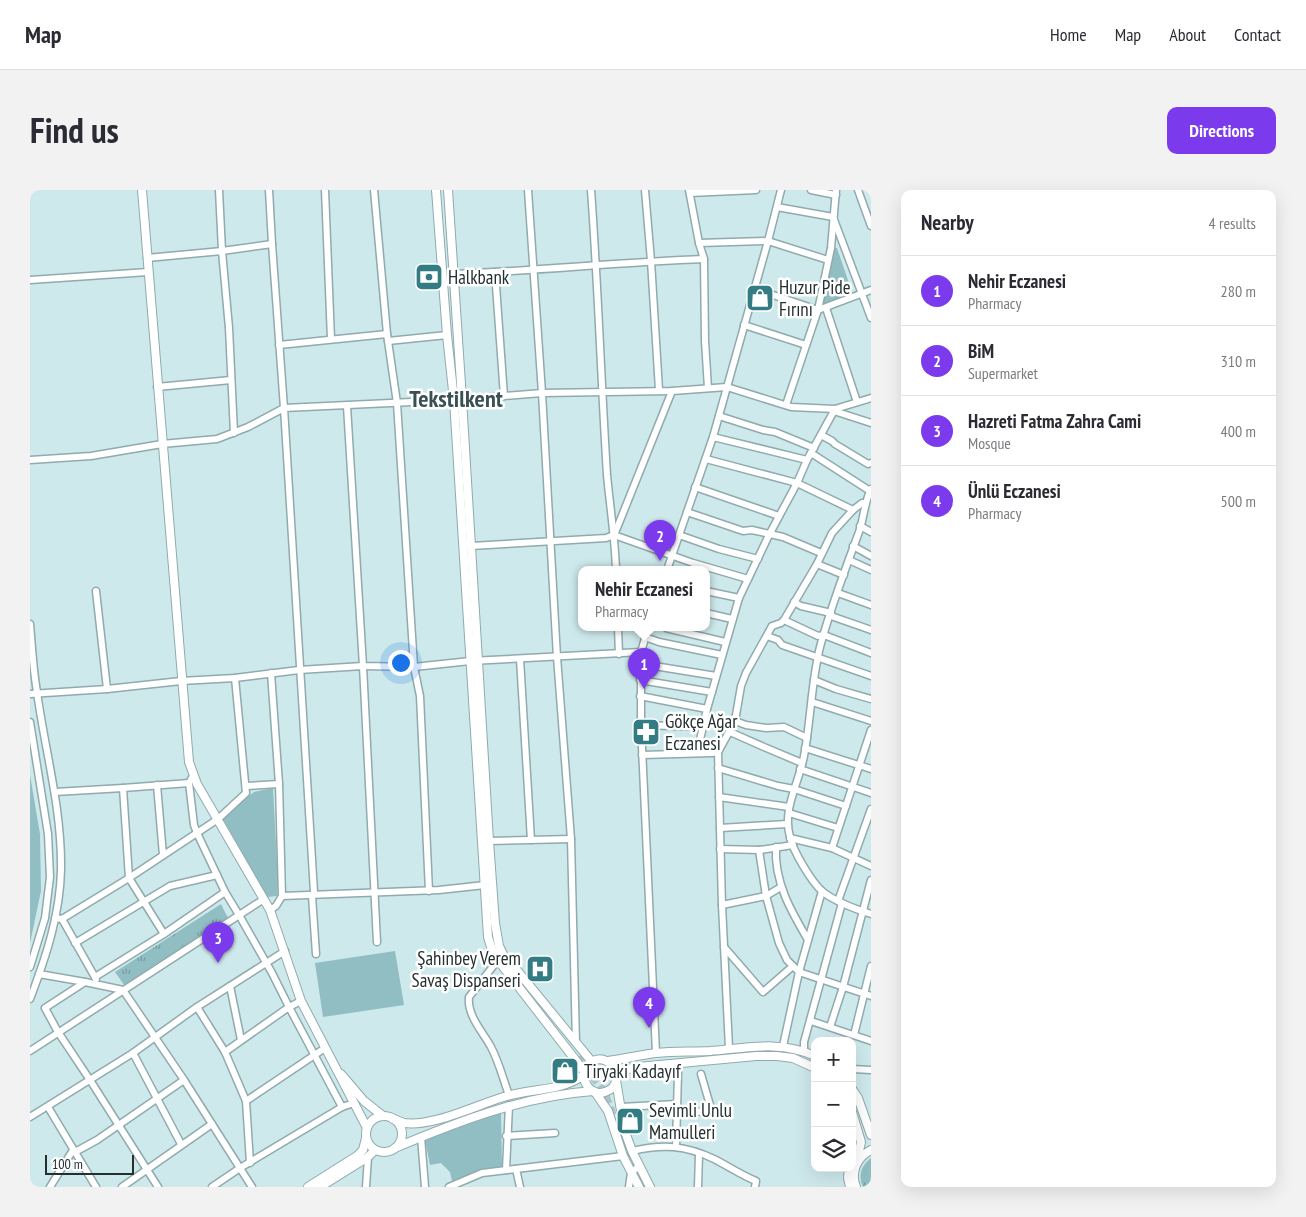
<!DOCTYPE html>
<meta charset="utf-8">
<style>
:root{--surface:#fff;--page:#f2f2f3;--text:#2b2b33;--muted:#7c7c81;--line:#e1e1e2;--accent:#7c3aed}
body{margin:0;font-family:"PT Sans Narrow",sans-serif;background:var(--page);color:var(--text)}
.controls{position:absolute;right:15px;bottom:15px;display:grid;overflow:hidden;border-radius:10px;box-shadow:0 5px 20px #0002}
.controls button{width:45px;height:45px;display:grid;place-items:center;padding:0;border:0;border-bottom:1px solid var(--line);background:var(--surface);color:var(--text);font:25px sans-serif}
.scale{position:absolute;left:15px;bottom:12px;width:89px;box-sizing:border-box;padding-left:5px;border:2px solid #242f30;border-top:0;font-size:14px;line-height:18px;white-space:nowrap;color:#242f30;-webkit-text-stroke:4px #fff;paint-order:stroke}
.you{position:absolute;left:370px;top:472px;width:18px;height:18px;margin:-12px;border:4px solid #fff;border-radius:50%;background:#1a73e8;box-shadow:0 0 0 8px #1a73e833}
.badge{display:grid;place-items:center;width:32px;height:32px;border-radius:50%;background:var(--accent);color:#fff;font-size:16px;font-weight:700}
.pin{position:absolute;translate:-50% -41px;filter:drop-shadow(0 1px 2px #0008)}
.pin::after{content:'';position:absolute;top:26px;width:18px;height:15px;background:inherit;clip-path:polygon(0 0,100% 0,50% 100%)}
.popup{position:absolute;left:548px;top:376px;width:132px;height:65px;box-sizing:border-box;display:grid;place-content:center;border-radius:10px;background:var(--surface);filter:drop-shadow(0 1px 4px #0005);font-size:16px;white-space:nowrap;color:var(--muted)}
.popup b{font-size:19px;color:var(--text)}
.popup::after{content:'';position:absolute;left:50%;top:100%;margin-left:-10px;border:10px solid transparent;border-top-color:var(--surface)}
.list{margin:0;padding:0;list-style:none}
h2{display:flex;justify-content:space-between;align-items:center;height:65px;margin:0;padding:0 20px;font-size:21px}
h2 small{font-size:16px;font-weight:400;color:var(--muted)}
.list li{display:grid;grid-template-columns:32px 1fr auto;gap:15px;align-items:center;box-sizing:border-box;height:70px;padding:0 20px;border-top:1px solid var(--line)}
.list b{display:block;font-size:19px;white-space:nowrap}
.list p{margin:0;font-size:16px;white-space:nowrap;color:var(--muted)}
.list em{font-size:16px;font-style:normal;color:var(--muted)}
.icon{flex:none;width:28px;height:28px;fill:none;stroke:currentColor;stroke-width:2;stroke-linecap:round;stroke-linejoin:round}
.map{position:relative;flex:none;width:841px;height:997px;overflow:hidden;border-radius:10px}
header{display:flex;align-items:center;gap:30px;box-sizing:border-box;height:70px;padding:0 25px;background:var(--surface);border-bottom:1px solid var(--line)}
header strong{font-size:24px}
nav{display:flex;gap:28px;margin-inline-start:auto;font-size:18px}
.intro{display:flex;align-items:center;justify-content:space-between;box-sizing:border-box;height:120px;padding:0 30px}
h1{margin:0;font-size:35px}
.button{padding:12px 22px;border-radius:10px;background:var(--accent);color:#fff;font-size:18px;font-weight:700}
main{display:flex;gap:30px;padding:0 30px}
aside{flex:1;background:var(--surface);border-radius:10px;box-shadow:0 5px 20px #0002}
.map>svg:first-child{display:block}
.grass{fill:url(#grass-tufts)}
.park{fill:#90bec3}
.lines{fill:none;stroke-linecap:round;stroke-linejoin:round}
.major-tunnel{stroke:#acc4c6;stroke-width:8;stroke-dasharray:8 4;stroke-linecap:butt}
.minor-casing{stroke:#90aaad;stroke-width:9}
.major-casing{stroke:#90aaad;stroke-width:10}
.minor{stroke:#fff;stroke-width:6}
.major{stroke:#fff;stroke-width:8}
.labels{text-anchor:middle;stroke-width:5;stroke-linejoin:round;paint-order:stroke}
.poi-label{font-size:19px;fill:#242f30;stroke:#fff;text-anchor:start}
.district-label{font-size:24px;font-weight:bold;fill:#3a5154;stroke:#fff}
</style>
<header>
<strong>Map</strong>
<nav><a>Home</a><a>Map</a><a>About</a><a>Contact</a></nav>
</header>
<div class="intro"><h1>Find us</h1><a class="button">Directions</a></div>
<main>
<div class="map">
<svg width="841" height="997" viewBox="0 0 841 997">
<defs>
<pattern id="grass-tufts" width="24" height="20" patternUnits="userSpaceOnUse" patternTransform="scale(1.25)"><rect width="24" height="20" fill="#90bec3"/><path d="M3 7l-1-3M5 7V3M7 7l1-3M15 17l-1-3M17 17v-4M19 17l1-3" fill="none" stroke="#759b9f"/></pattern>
</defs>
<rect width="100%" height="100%" fill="#cee9ec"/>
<!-- grass -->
<g class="grass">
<polygon points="191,714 198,728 94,795 85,782"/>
<path d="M841,968V997H833C828,985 831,976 841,968Z"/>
</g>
<!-- park -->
<g class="park">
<polygon points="805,58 807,58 823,105 796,116 792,110 802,62"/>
<polygon points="0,585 10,644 11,701 0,753"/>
<polygon points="243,598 248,691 247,706 237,707 193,629 200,620 224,602"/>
<polygon points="365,761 374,815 293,827 285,773"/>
<polygon points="471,922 472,978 451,980 422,991 420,982 411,973 400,975 395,950"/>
</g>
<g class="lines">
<!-- major-tunnel -->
<polyline class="major-tunnel" points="548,867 570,896 576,907 599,968 614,997"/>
<defs>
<g id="minor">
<polyline points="239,0 242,54"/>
<polyline points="295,0 301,149"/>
<polyline points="344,0 357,144 367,213 384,477 390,506 399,701"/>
<polyline points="498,0 512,203 527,467 541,649 546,853"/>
<path d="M561,0C568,95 571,190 577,285C580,317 585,348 586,380"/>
<polyline points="615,0 621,71 629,200"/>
<polyline points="659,0 669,53 674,69 675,151 678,198"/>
<polyline points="781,0 806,5"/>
<polyline points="828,0 841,36"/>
<polyline points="660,3 726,0"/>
<polyline points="747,17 803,27 841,128"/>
<polyline points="669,53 738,51 798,70"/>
<polyline points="117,68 192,61 199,138 204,243"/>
<polyline points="465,82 474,206"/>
<path d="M423,84C507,81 590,72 674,69"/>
<polyline points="0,90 118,82"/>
<polyline points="725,99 788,120 841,100"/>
<polyline points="796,118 827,212"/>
<polyline points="714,135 776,155"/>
<polyline points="358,151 417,145"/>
<polyline points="249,155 357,144"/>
<polyline points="127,197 201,190"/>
<polyline points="756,215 788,120 801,58 806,0"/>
<polyline points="317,216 333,476 384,477 440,471 611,462"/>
<polyline points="804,221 841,233"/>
<polyline points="689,226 733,240 745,242 784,258"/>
<polyline points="791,245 802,251 805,254 838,274 841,273"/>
<polyline points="683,247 777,270"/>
<polyline points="781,263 840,301"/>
<polyline points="676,269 767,293 823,320"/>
<polyline points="0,270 61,266 132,254 187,249 218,237 254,218 242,54 192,61 189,0"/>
<polyline points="665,297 749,326"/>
<path d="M841,299C834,313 834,328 829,342C815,380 800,419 790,457C781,493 781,530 774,566C769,593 752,619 760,647C763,661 782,693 793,702C806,712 825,719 841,724"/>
<polyline points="657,322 713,341 722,340 753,347 791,363"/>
<polyline points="830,336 841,342"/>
<polyline points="585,343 642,201"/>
<polyline points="649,345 689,359 728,369"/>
<polyline points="441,356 576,348 584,345 663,373 718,389"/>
<polyline points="823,356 841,366"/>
<polyline points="819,370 841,380"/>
<polyline points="787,374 814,385"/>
<polyline points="637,380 683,247 738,51 751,0"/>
<polyline points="66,401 77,499"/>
<polyline points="676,401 709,408"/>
<polyline points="808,403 841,415"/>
<polyline points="764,412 771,416 801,423"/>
<polyline points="676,423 702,429"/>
<polyline points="801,426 841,440"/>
<polyline points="754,430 788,446 794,445 841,463"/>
<path d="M0,434C2,456 3,479 7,502C15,561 32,619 31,680C30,725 16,767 0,809"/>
<polyline points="588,438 589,464"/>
<polyline points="618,438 611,462 611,535 626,863"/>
<polyline points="636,438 695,452"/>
<polyline points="737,446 748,450 752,455 841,486"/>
<polyline points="615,447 629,452 692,465"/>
<polyline points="490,469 501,650"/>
<polyline points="612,474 686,486"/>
<polyline points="610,490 682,502"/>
<polyline points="784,490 806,499 841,509"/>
<polyline points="0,504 77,499 151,491 205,488 269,480 333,476 347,752"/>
<polyline points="610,506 677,519"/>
<polyline points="782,512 841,531"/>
<polyline points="705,531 716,535 736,538 754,537 777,548"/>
<polyline points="0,532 18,644 20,687 15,728 0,777"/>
<polyline points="611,535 673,537"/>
<polyline points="700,542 734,557 772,573"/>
<polyline points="775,558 841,579"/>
<polyline points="667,563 677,519 709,408 739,345 767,293 777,270 805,219"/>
<polyline points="612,565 682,563 688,562"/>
<polyline points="688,578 748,596 764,599 816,616"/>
<polyline points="770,579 841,603"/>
<polyline points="163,586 159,593 164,635 167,643 195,702 209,725 242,783 259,817 312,917"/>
<polyline points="127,595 133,665"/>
<polyline points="216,596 249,594"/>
<polyline points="25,602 93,598"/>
<polyline points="689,607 759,617"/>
<polyline points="759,623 808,638"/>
<polyline points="690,638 757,634"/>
<polyline points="760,648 802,658 841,676"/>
<polyline points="459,651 541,649"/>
<path d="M746,657C744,692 761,721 778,750"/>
<polyline points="802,658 841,540"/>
<polyline points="690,659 730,660 763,655"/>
<polyline points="729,660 736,706 749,753 757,770 769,782 841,806"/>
<polyline points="252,706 409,700 455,695"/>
<polyline points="808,711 841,619"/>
<polyline points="692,715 736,706 751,697"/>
<polyline points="240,720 246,716 252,706 249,594 241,483"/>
<polyline points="25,728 32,729 99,688 93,598 159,593"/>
<polyline points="32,729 66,789"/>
<polyline points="134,744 99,688 188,629 216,603 205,488"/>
<polyline points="45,753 140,696 187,685"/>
<polyline points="694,757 733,802 763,776"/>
<polyline points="286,764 282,706 284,702 254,218 424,210 512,203 642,201 697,197 761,217 805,219 841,208"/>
<path d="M468,770L439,807C437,826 453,842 461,857C469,872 473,889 479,905"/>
<polyline points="9,784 55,792"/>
<polyline points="65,787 134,744 195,702"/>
<polyline points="200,796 211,850"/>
<polyline points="167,817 195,862 216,911 220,973"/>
<polyline points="781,831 841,851"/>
<polyline points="800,837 813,797 841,690"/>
<polyline points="824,845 841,776"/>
<polyline points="753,856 769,782 792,701"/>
<polyline points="699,858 692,715 688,562 705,531 711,496 716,483 742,436 751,433 754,430 787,374 802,343 823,320 832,313 835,313"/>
<polyline points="0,861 234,709"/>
<polyline points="774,861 774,852 812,713"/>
<polyline points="195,862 259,817 271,811"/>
<polyline points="103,863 151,954"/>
<polyline points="822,879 841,880"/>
<polyline points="216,911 295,858"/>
<polyline points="18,917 66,997"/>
<polyline points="591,917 647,914"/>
<polyline points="647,921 682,922 671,884"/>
<polyline points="0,927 103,863 167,817 255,761"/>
<polyline points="476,946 525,943"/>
<polyline points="391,947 395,997"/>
<polyline points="646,957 648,882"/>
<path d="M602,961C633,954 655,955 684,969C698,976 711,985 726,991L725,997"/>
<polyline points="45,962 67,950 154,890"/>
<polyline points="486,979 490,997"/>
<polyline points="476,980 479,915"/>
<polyline points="20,997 43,960"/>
<polyline points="92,997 182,934"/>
<polyline points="128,997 60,890 28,842 15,818 55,792 93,800 154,890 222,997"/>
<polyline points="182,997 210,978 312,917 324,913"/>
<polyline points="336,997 338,967"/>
<polyline points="419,997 452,983 593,966"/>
<polyline points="599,997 601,983 609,976"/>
<polyline points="668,997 669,964"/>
</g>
<g id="major">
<polyline points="112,0 159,572 167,594 240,720 271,811 337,938"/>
<path d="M406,0L417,145L424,210L458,747L462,760L474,778L554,881C552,893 562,907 575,902C604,892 571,849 554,881"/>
<polyline points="418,0 432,209 459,651 465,733 469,756 482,783"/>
<polyline points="481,773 562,872"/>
<path d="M578,871C594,869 610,865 626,863C644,861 662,862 680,861C716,858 751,850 785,866"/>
<polyline points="311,884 334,911 353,926"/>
<polyline points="586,886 598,879 608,877 726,866 747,866 763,868 785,878"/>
<polyline points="586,890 594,939 602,961 620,997"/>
<polyline points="822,899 828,908 841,945"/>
<polyline points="565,902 578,921 593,966 609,997"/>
<polyline points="822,922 831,952 826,974"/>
<circle cx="354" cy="944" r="18"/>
<path d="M363,929C367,930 371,932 374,933C404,937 448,914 477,906C504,898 529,902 554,885"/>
<path d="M365,958C429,931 494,906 563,901"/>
<polyline points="819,978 818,988 820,997"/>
<polyline points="278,997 327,966 333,960 336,948"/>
<polyline points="290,997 338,967 345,960"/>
<path d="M826,997C820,982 827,967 841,960"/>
</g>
</defs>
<!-- minor casing -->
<use href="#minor" class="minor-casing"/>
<!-- major casing -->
<use href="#major" class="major-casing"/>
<!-- minor -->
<use href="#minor" class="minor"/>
<!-- major -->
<use href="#major" class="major"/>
</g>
<!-- icons -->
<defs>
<symbol id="bank-square" viewBox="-11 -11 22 22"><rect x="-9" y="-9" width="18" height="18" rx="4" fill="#337c83" stroke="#fff"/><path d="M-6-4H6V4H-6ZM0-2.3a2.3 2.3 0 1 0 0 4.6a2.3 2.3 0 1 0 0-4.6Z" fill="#fff"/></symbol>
<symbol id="shop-square" viewBox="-11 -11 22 22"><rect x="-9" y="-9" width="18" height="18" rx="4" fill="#337c83" stroke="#fff"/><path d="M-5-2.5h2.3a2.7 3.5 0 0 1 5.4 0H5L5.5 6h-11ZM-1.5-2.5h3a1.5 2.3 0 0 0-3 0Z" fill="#fff"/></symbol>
<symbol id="pharmacy-square" viewBox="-11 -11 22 22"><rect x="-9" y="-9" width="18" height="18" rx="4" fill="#337c83" stroke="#fff"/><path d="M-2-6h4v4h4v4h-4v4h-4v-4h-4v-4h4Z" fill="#fff"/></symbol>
<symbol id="hospital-square" viewBox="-11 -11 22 22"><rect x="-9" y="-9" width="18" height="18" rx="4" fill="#337c83" stroke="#fff"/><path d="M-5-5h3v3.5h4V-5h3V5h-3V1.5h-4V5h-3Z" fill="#fff"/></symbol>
</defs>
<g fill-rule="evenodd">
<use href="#bank-square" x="383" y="71" width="32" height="32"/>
<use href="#shop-square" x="714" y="92" width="32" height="32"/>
<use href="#pharmacy-square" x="600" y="526" width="32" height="32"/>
<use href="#hospital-square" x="494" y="763" width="32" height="32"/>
<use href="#shop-square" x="519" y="865" width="32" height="32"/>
<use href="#shop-square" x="584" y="915" width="32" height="32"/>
</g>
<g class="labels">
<!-- poi labels -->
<g class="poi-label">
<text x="418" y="94">Halkbank</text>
<text x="749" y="104">Huzur Pide<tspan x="749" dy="22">Fırını</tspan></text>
<text x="635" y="538">Gökçe Ağar<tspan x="635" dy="22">Eczanesi</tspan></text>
<text x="491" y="775" text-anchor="end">Şahinbey Verem<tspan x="491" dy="22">Savaş Dispanseri</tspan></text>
<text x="554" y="888">Tiryaki Kadayıf</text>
<text x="619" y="927">Sevimli Unlu<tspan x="619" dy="22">Mamulleri</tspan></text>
</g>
<!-- district labels -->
<g class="district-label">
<text x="426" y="217">Tekstilkent</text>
</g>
</g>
</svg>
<div class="controls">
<button>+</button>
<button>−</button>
<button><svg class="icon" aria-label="layers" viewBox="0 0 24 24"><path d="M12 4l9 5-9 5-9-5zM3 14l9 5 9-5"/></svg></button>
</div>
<div class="scale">100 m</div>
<div class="you"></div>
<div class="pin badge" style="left:614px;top:499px">1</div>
<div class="popup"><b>Nehir Eczanesi</b>Pharmacy</div>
<div class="pin badge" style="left:630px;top:371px">2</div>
<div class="pin badge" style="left:188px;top:773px">3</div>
<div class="pin badge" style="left:619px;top:838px">4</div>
</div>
<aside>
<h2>Nearby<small>4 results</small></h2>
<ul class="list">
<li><span class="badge">1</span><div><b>Nehir Eczanesi</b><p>Pharmacy</p></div><em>280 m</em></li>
<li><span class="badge">2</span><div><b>BiM</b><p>Supermarket</p></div><em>310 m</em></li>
<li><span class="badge">3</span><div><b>Hazreti Fatma Zahra Cami</b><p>Mosque</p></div><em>400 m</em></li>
<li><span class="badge">4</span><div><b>Ünlü Eczanesi</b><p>Pharmacy</p></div><em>500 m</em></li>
</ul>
</aside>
</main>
